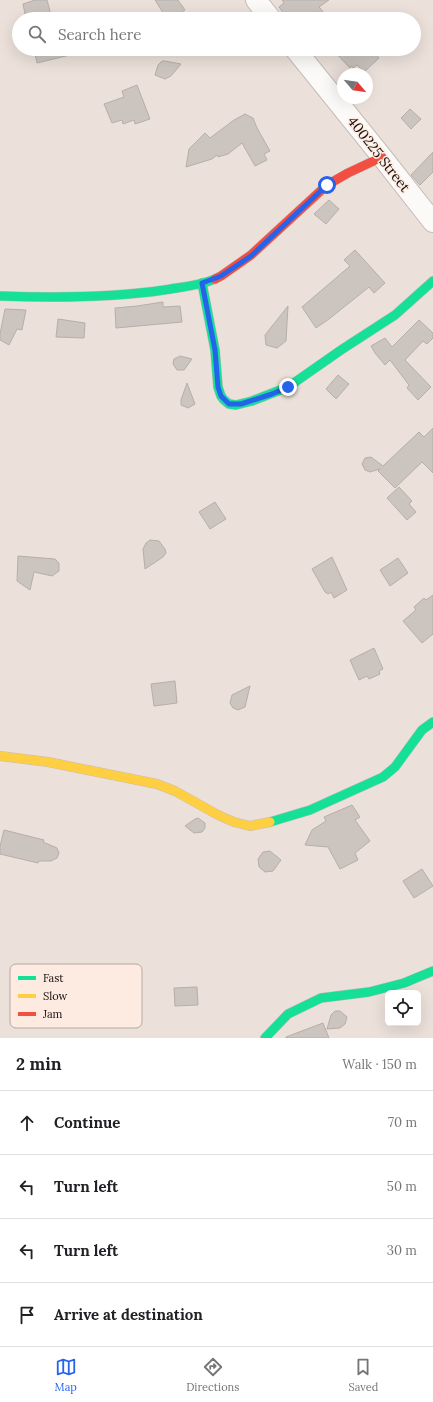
<!DOCTYPE html>
<meta charset="utf-8">
<style>
:root{--surface:#fff;--page:#f2f2f2;--text:#202124;--muted:#757577;--line:#e0e0e0;--accent:#2563eb}
body{margin:0;font-family:Lora,serif;background:var(--page);color:var(--text)}
.controls{position:absolute;right:12px;bottom:12px;display:grid;overflow:hidden;border-radius:6px;box-shadow:0 4px 16px #0002}
.controls button{width:36px;height:36px;display:grid;place-items:center;padding:0;border:0;border-bottom:1px solid var(--line);background:var(--surface);color:var(--text);font:20px sans-serif}
.compass{position:absolute;left:337px;top:68px;width:36px;height:36px;border-radius:50%;background:var(--surface);box-shadow:0 4px 16px #0002;rotate:119deg}
.stop{position:absolute;width:12px;height:12px;margin:-9px;border:3px solid #2563eb;border-radius:50%;background:#fff}
.stop.end{background:#2563eb;border-color:#fff;box-shadow:0 1px 4px #0008}
.list{margin:0;padding:0;list-style:none}
h2{display:flex;justify-content:space-between;align-items:center;height:52px;margin:0;padding:0 16px;font-size:17px}
h2 small{font-size:13px;font-weight:400;color:var(--muted)}
.list li{display:grid;grid-template-columns:26px 1fr auto;gap:12px;align-items:center;box-sizing:border-box;height:64px;padding:0 16px;border-top:1px solid var(--line)}
.list b{display:block;font-size:15px;white-space:nowrap}
.list em{font-size:13px;font-style:normal;color:var(--muted)}
.icon{flex:none;width:22px;height:22px;fill:none;stroke:currentColor;stroke-width:2;stroke-linecap:round;stroke-linejoin:round}
.map{position:relative;flex:none;width:433px;height:1038px;overflow:hidden}
.search{position:absolute;background:var(--surface);box-shadow:0 4px 16px #0002;left:12px;right:12px;top:12px;height:44px;display:flex;align-items:center;gap:10px;box-sizing:border-box;padding:0 14px;border-radius:22px;color:var(--muted);font-size:15px}
.sheet{height:308px;background:var(--surface)}
nav{display:flex;justify-content:space-around;align-items:center;box-sizing:border-box;height:56px;border-top:1px solid var(--line);background:var(--surface);font-size:11px;color:var(--muted)}
nav a{display:grid;justify-items:center;gap:2px}
nav .on{color:var(--accent)}
.map>svg:first-child{display:block}
.building{fill:#ccc5bf;stroke:#b6afa9}
.lines{fill:none;stroke-linecap:round;stroke-linejoin:round}
.street-casing{stroke:#c6bdb8;stroke-width:22}
.fast-casing{stroke:#c6bdb8;stroke-width:10}
.slow-casing{stroke:#c6bdb8;stroke-width:10}
.jam-casing{stroke:#c6bdb8;stroke-width:10}
.street{stroke:#fcfaf9;stroke-width:20}
.fast{stroke:#16e098;stroke-width:9}
.slow{stroke:#ffcf43;stroke-width:9}
.jam{stroke:#f24e42;stroke-width:9}
.route{stroke:#2563eb;stroke-width:5}
.labels{text-anchor:middle;stroke-width:3;stroke-linejoin:round;paint-order:stroke}
.street-label{font-size:14px;fill:#150d0a;stroke:#fdebe2}
.key{fill:#fdebe2;stroke:#b7a8a1;stroke-width:1}
.key-label{font-size:11px;fill:#150d0a}
</style>
<div class="map">
<svg width="433" height="1038" viewBox="0 0 433 1038">
<rect width="100%" height="100%" fill="#ebe0da"/>
<!-- building -->
<g class="building">
<polygon points="35,0 47,0 52,19 26,19 23,4"/>
<polygon points="155,0 178,0 185,10 171,19 167,19"/>
<polygon points="282,0 329,0 319,7 324,13 317,19 297,19 292,13 286,17 279,7 284,3"/>
<polygon points="34,49 74,49 74,54 37,63"/>
<polygon points="332,49 371,49 379,58 364,72 357,65 353,68 351,66 350,68"/>
<polygon points="162,61 165,61 181,64 171,76 165,79 155,75 158,65"/>
<polygon points="137,85 150,119 135,124 134,120 123,124 122,120 112,123 104,104 124,97 122,91"/>
<polygon points="410,109 421,119 411,129 401,118"/>
<polygon points="245,114 253,118 257,128 270,151 264,154 267,160 255,166 242,143 228,154 218,157 217,155 212,159 186,167 189,149 205,133 210,138 234,120"/>
<polygon points="433,152 433,172 420,185 411,175"/>
<polygon points="329,200 339,209 326,224 314,214"/>
<polygon points="355,250 385,283 374,293 369,287 329,319 316,328 302,307 350,266 344,260"/>
<polygon points="163,302 163,307 180,306 182,322 116,328 115,308 137,306"/>
<polygon points="288,306 286,341 277,348 266,345 265,335"/>
<polygon points="5,309 26,310 22,330 17,329 9,345 0,340 0,334"/>
<polygon points="58,319 85,323 84,338 56,337"/>
<polygon points="419,320 433,333 433,338 427,344 423,341 405,360 431,387 418,400 407,388 409,385 390,360 385,365 375,353 371,346 385,338 392,347"/>
<polygon points="180,356 192,359 184,370 177,370 173,364 174,359"/>
<polygon points="338,375 349,384 336,399 326,389"/>
<polygon points="187,383 195,404 188,408 181,405 181,400"/>
<polygon points="433,428 433,473 422,462 395,488 378,471 380,469 370,472 365,470 362,464 365,458 371,457 383,466 419,432 424,437"/>
<polygon points="399,487 412,501 409,504 416,512 407,520 387,498"/>
<polygon points="215,502 226,519 210,529 199,512"/>
<polygon points="150,540 159,541 165,549 166,553 163,557 145,569 143,549 146,543"/>
<polygon points="18,556 55,559 59,563 59,571 52,576 34,572 30,590 17,581"/>
<polygon points="332,557 347,590 334,598 331,592 328,594 325,592 312,569"/>
<polygon points="398,558 408,573 390,586 380,570"/>
<polygon points="433,595 433,634 422,643 403,621 416,610 414,607 424,598 426,600"/>
<polygon points="374,648 383,669 379,671 380,674 369,679 367,676 359,680 350,660"/>
<polygon points="175,681 177,703 154,706 151,684"/>
<polygon points="250,686 245,707 238,710 233,708 230,703 232,695"/>
<polygon points="352,805 360,817 355,820 370,841 355,853 358,860 340,869 328,847 305,845 312,830 326,821 324,817"/>
<polygon points="198,818 205,823 205,828 202,832 194,833 185,826 195,819"/>
<polygon points="4,830 44,840 43,842 57,848 59,853 57,858 51,861 39,861 38,863 0,854 0,846"/>
<polygon points="270,851 281,860 273,871 265,872 259,867 258,859 263,852"/>
<polygon points="422,869 433,886 414,898 403,881"/>
<polygon points="197,987 198,1005 175,1006 174,988"/>
<polygon points="335,1011 340,1011 347,1017 345,1024 340,1028 327,1029 331,1015"/>
<polygon points="323,1023 329,1038 286,1038 286,1037"/>
</g>
<g class="lines">
<defs>
<g id="street">
<polyline points="256,0 271,19"/>
<polyline points="295,49 382,157 433,222"/>
</g>
<g id="fast">
<polyline points="202,283 215,350 218,387 221,396 224,400 229,404 236,405 252,401 288,387 341,350 395,315 433,281"/>
<path d="M0,296C55,298 110,298 164,290C181,287 199,286 215,279"/>
<polyline points="270,822 310,810 383,777 395,767 422,730 433,722"/>
<polyline points="265,1038 288,1014 321,998 369,992 404,983 433,971"/>
</g>
<polyline id="slow" points="0,756 48,762 157,784 175,791 218,815 234,822 250,826 270,822"/>
<polyline id="jam" points="215,279 221,276 251,255 327,185 348,173 382,157"/>
</defs>
<!-- street casing -->
<use href="#street" class="street-casing"/>
<!-- fast casing -->
<use href="#fast" class="fast-casing"/>
<!-- slow casing -->
<use href="#slow" class="slow-casing"/>
<!-- jam casing -->
<use href="#jam" class="jam-casing"/>
<!-- street -->
<use href="#street" class="street"/>
<!-- fast -->
<use href="#fast" class="fast"/>
<!-- slow -->
<use href="#slow" class="slow"/>
<!-- jam -->
<use href="#jam" class="jam"/>
</g>
<g class="lines">
<!-- route -->
<polyline class="route" points="288,387 272,394 241,404 229,404 221,396 218,387 215,350 202,283 221,276 251,256 327,185"/>
</g>
<g class="labels">
<!-- street labels -->
<g class="street-label">
<text transform="translate(379 154) rotate(52)" y="5">400225 Street</text>
</g>
</g>
<!-- legend -->
<rect x="10" y="964" width="132" height="64" rx="6" class="key"/>
<rect x="18" y="976" width="18" height="4" fill="#16e098"/>
<rect x="18" y="994" width="18" height="4" fill="#ffcf43"/>
<rect x="18" y="1012" width="18" height="4" fill="#f24e42"/>
<g class="key-label">
<text x="43" y="982">Fast</text>
<text x="43" y="1000">Slow</text>
<text x="43" y="1018">Jam</text>
</g>
</svg>
<div class="controls">
<button><svg class="icon" aria-label="locate" viewBox="0 0 24 24"><circle cx="12" cy="12" r="6"/><path d="M12 2v4M12 18v4M2 12h4M18 12h4"/></svg></button>
</div>
<svg class="compass" viewBox="-18 -18 36 36"><path d="M0-13l5 13h-10z" fill="#e53935"/><path d="M0 13l5-13h-10z" fill="#757577"/></svg>
<div class="stop" style="left:327px;top:185px"></div>
<div class="stop end" style="left:288px;top:387px"></div>
<div class="search"><svg class="icon" aria-label="search" viewBox="0 0 24 24"><circle cx="10" cy="10" r="6"/><path d="M15 15l6 6"/></svg>Search here</div>
</div>
<section class="sheet">
<h2>2 min<small>Walk · 150 m</small></h2>
<ul class="list">
<li><svg class="icon" aria-label="ahead" viewBox="0 0 24 24"><path d="M12 20V5M6 11l6-6 6 6"/></svg><div><b>Continue</b></div><em>70 m</em></li>
<li><svg class="icon" aria-label="left" viewBox="0 0 24 24"><path d="M17 20v-9H6M10 6l-5 5 5 5"/></svg><div><b>Turn left</b></div><em>50 m</em></li>
<li><svg class="icon" aria-label="left" viewBox="0 0 24 24"><path d="M17 20v-9H6M10 6l-5 5 5 5"/></svg><div><b>Turn left</b></div><em>30 m</em></li>
<li><svg class="icon" aria-label="arrive" viewBox="0 0 24 24"><path d="M6 21V4h12l-3 4 3 4H6"/></svg><div><b>Arrive at destination</b></div></li>
</ul>
</section>
<nav>
<a class="on"><svg class="icon" aria-label="map" viewBox="0 0 24 24"><path d="M3 6l6-2 6 2 6-2v14l-6 2-6-2-6 2zM9 4v14M15 6v14"/></svg>Map</a>
<a><svg class="icon" aria-label="directions" viewBox="0 0 24 24"><path d="M12 3l9 9-9 9-9-9zM9 14v-3h6M13 9l2 2-2 2"/></svg>Directions</a>
<a><svg class="icon" aria-label="saved" viewBox="0 0 24 24"><path d="M7 4h10v16l-5-4-5 4z"/></svg>Saved</a>
</nav>
